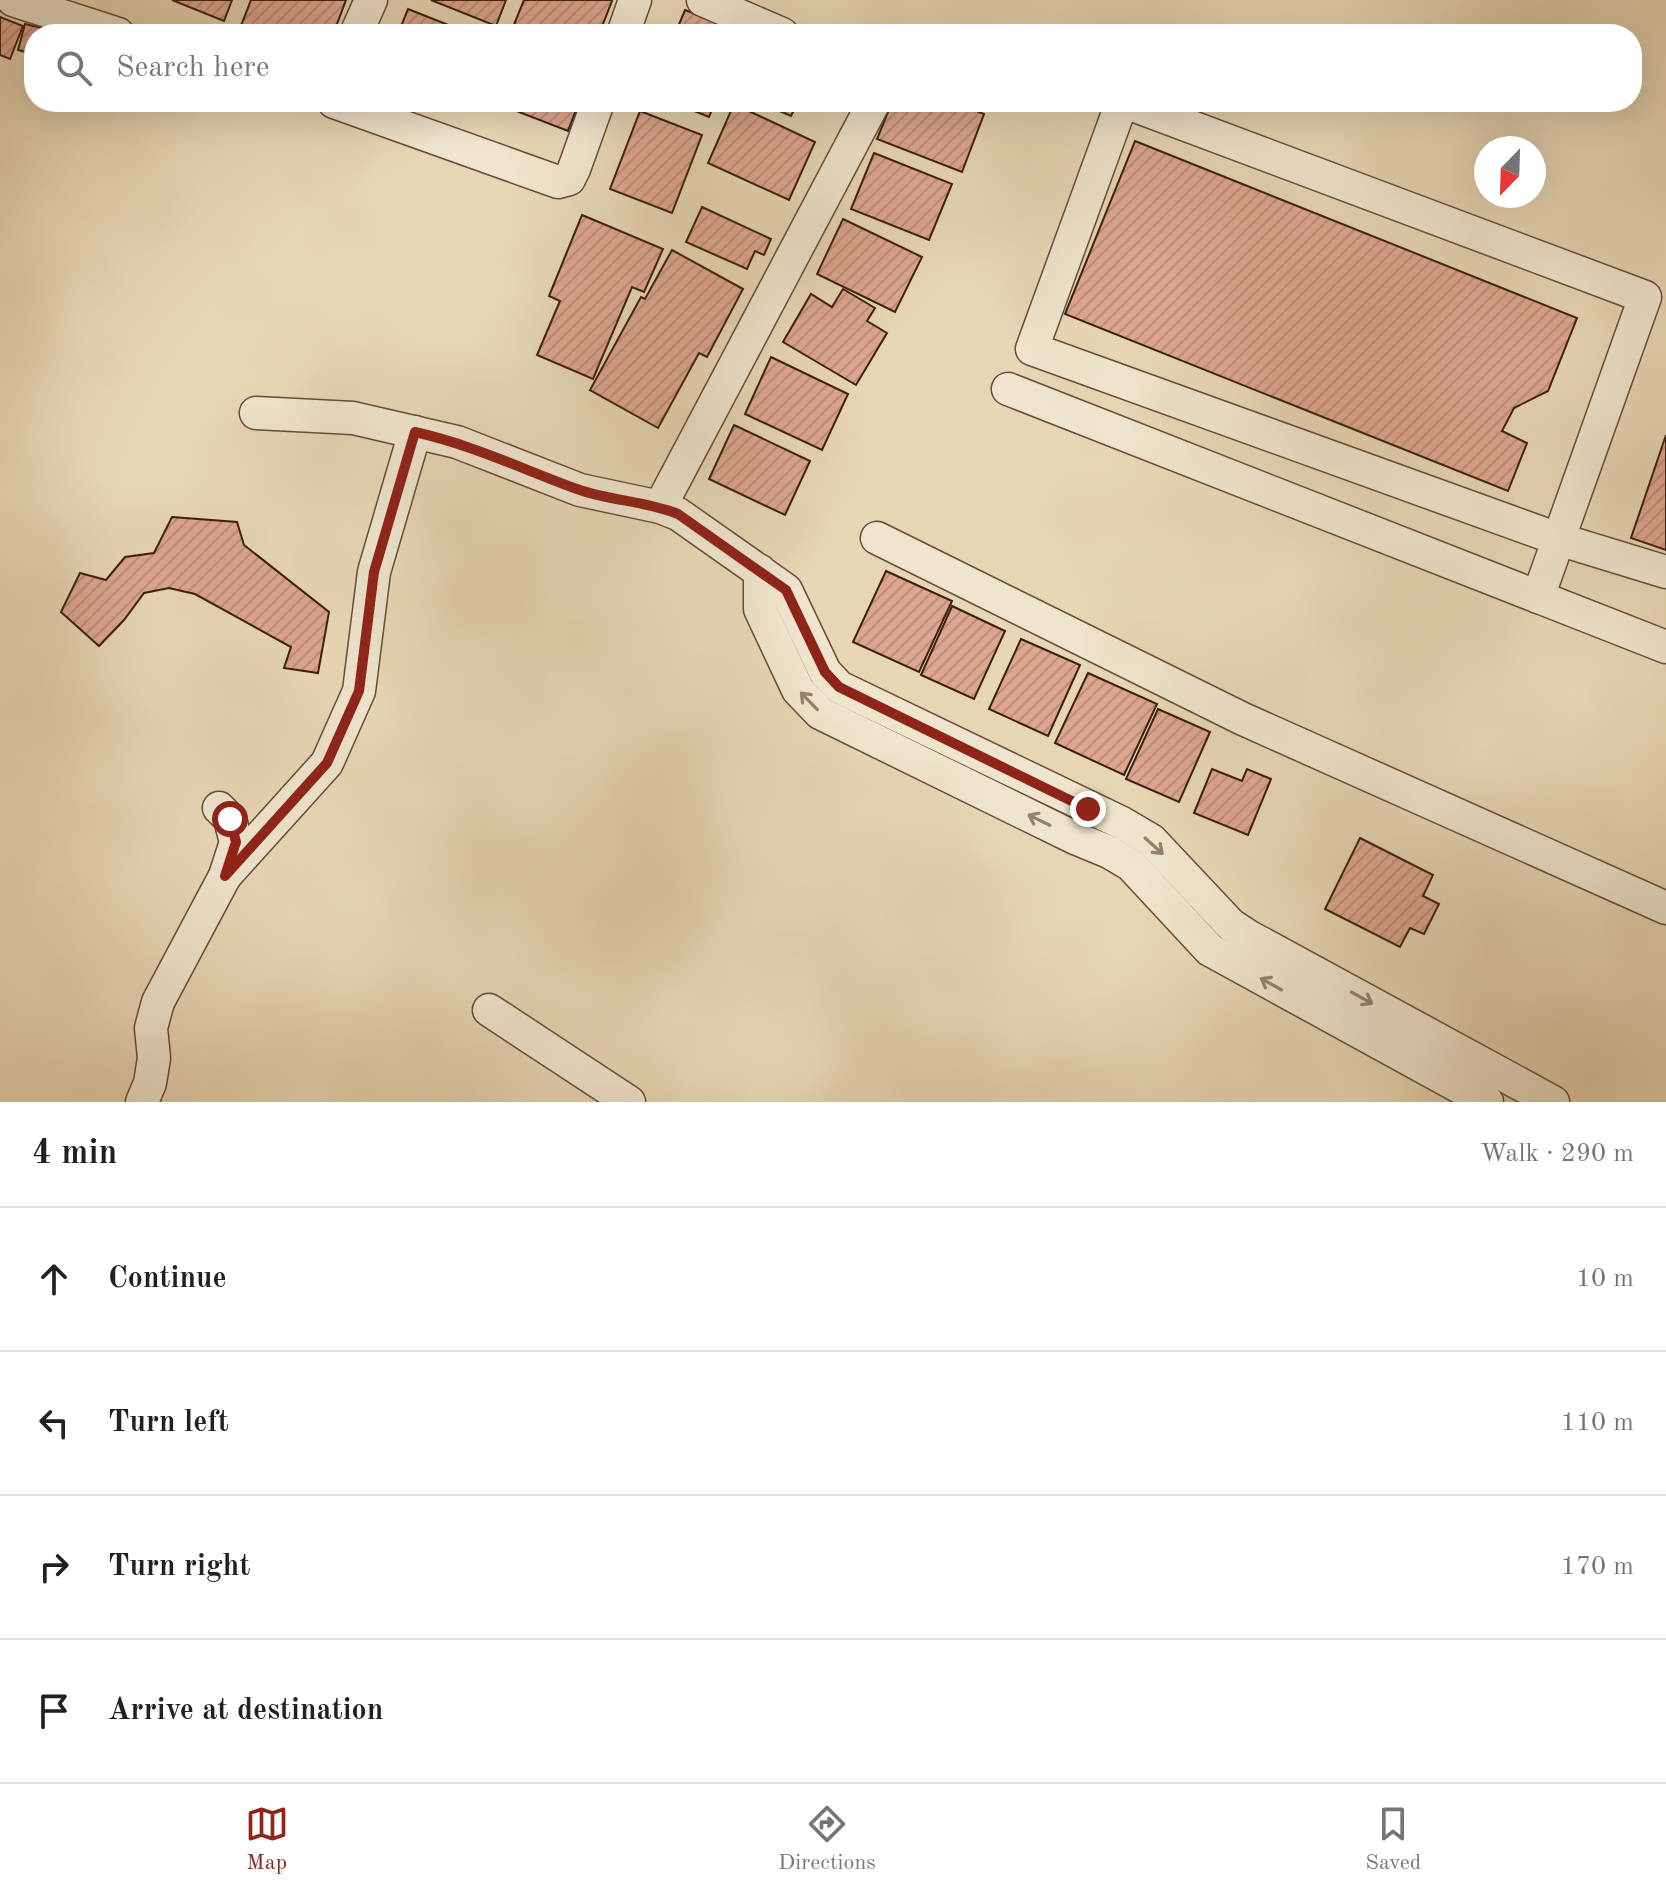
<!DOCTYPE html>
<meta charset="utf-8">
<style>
:root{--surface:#fff;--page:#f6f6f6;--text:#202124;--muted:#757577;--line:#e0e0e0;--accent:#8f2418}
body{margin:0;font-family:"Old Standard TT",serif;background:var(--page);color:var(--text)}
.compass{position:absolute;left:1474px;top:136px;width:72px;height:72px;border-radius:50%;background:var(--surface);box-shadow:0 8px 32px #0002;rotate:203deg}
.stop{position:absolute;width:24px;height:24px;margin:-18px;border:6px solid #8f2418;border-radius:50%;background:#fff}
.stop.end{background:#8f2418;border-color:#fff;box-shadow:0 2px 8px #0008}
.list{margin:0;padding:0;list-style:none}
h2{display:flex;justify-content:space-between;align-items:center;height:104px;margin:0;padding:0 32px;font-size:34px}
h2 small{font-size:26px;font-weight:400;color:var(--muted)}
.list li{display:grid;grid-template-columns:52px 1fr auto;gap:24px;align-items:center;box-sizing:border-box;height:144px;padding:0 32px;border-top:2px solid var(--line)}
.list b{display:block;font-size:30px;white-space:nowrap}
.list em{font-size:26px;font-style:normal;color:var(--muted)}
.icon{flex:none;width:44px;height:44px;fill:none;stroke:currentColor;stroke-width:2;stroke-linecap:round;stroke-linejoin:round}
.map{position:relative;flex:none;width:1666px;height:1102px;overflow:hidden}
.search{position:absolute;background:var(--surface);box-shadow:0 8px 32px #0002;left:24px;right:24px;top:24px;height:88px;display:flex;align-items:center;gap:20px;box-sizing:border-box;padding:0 28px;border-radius:32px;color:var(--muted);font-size:30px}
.sheet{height:680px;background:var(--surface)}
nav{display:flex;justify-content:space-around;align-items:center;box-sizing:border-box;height:112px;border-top:2px solid var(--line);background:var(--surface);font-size:22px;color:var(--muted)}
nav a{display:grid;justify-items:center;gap:4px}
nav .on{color:var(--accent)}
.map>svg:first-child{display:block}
.building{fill:url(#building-hatch);stroke:#3a1f0d;stroke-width:2}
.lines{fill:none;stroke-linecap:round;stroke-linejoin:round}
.minor-casing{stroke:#654d37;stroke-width:35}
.minor{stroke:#efe4ce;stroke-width:32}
.oneway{stroke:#94826e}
.route{stroke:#8f2418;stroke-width:10}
</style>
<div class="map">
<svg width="1666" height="1102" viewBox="0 0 1666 1102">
<defs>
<pattern id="building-hatch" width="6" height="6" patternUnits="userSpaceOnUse" patternTransform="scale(2)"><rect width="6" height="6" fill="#dda68f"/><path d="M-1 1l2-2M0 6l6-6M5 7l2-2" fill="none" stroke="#be8e7a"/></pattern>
</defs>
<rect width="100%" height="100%" fill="#e7d6b4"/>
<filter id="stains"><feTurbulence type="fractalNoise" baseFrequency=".0025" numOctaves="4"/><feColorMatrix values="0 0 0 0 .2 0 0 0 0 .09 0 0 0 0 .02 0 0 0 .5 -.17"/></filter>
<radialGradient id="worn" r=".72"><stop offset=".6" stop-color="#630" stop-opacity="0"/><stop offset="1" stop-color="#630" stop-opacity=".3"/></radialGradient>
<!-- building -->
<g class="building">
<polygon points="172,0 232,0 224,21"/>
<polygon points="251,0 346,0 334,32 318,25 315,34 248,34 239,31"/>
<polygon points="431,0 506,0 496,26"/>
<polygon points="524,0 611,0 612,1 599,34 532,34 513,27"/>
<polygon points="408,9 471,34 398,34"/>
<polygon points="685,10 743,33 742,34 675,34"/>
<polygon points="0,17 23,26 10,59 0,55"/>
<polygon points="25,24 59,32 58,34 34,34 34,54 18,50"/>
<polygon points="493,102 579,102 568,131"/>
<polygon points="672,102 715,102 709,117"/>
<polygon points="759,102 798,102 791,116"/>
<polygon points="892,102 955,102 984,114 962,172 877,139"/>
<polygon points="734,104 815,142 789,200 708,163"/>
<polygon points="640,111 702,135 672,213 610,189"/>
<polygon points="1135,141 1577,318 1548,391 1514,408 1502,431 1527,443 1508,491 1065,314"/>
<polygon points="874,153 952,184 929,240 851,209"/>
<polygon points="702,207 771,239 764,255 755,251 747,269 686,242"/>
<polygon points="582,215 663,249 644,292 632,287 593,379 537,355 560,301 549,296"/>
<polygon points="843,219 922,257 895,312 817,274"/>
<polygon points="672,250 743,289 707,357 699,353 658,428 590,390 641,297 645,299"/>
<polygon points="843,289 875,308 867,321 887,333 856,385 783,342 811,294 832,307"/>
<polygon points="771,357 848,394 822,450 745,414"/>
<polygon points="734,425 810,461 785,515 709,479"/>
<polygon points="1666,435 1666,550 1631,538"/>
<polygon points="172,517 237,522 244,545 329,612 318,673 284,668 291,647 195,594 169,588 144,593 124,620 99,646 61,612 80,573 106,580 125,557 154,553"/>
<polygon points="886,571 952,601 919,672 853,642"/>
<polygon points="952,606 1005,631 974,699 921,675"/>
<polygon points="1021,639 1080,665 1048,736 989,709"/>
<polygon points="1088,673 1157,704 1124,775 1055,743"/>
<polygon points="1158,709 1210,732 1179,802 1126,779"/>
<polygon points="1212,769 1242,781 1247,769 1271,779 1248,835 1194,813"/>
<polygon points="1360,838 1433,875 1423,896 1439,904 1424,934 1410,928 1400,947 1325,909"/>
</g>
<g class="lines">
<defs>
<g id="minor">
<polyline points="13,0 118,34"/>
<polyline points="703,0 782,34"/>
<polyline points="356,34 371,0"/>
<polyline points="623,34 635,0"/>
<polyline points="334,102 558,182 569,179 574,169 598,102"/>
<polyline points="1122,102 1032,349 1558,539 1666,572"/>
<polyline points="1125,102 1645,297 1538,597"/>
<polyline points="1008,389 1666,647"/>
<polyline points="256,413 353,418 457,442 580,490 660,507 678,514 786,590 825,672 839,687 1122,823 1151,840 1231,925 1248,936 1553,1102"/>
<polyline points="660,507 874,102"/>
<polyline points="877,538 1243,719 1666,908"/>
<polyline points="760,571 760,609 798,690 820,713 1075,838 1109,852 1131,865 1210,950 1487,1102"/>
<polyline points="225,876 327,763 359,691 374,572 415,432"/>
<polyline points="489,1010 629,1102"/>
<polyline points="142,1102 150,1083 154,1058 151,1028 158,1002 225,876 236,842 230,819 219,808"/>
</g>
</defs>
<!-- minor casing -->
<use href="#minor" class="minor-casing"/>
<!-- minor -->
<use href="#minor" class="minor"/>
</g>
<!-- one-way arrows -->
<defs><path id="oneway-shaft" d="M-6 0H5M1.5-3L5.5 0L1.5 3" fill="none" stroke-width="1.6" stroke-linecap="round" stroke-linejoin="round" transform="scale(2)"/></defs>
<g class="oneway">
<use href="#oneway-shaft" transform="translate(809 701) rotate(-134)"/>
<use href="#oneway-shaft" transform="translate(1039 820) rotate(-154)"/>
<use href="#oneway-shaft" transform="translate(1154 846) rotate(42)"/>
<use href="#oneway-shaft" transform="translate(1271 984) rotate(-151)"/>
<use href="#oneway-shaft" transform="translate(1362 998) rotate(29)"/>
</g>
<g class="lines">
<!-- route -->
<path class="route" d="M230,819L236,842L225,876L327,763L359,691L374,572L415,432C473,445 522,469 577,489C610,501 646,501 678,514L786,590L825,672L839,687L1088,809"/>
</g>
<rect width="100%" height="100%" filter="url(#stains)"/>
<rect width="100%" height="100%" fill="url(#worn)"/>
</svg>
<svg class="compass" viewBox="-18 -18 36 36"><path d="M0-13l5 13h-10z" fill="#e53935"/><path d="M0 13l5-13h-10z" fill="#757577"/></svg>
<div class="stop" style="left:230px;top:819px"></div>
<div class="stop end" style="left:1088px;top:809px"></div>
<div class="search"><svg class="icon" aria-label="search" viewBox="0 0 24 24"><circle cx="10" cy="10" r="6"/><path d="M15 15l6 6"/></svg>Search here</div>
</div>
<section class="sheet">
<h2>4 min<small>Walk · 290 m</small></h2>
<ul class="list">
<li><svg class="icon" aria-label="ahead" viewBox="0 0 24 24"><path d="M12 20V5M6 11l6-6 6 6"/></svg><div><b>Continue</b></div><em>10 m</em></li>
<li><svg class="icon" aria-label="left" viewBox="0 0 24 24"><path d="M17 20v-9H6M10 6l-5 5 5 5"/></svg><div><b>Turn left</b></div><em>110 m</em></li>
<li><svg class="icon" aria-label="right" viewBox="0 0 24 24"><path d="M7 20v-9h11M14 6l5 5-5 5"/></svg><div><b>Turn right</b></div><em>170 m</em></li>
<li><svg class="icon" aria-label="arrive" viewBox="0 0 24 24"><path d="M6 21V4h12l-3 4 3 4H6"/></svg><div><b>Arrive at destination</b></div></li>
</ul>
</section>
<nav>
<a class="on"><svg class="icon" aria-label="map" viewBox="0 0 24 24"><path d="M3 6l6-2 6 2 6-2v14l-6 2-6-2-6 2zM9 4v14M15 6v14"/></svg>Map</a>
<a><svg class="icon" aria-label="directions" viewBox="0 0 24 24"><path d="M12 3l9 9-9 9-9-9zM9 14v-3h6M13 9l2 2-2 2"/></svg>Directions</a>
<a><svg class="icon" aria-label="saved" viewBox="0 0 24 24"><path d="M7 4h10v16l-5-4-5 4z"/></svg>Saved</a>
</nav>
